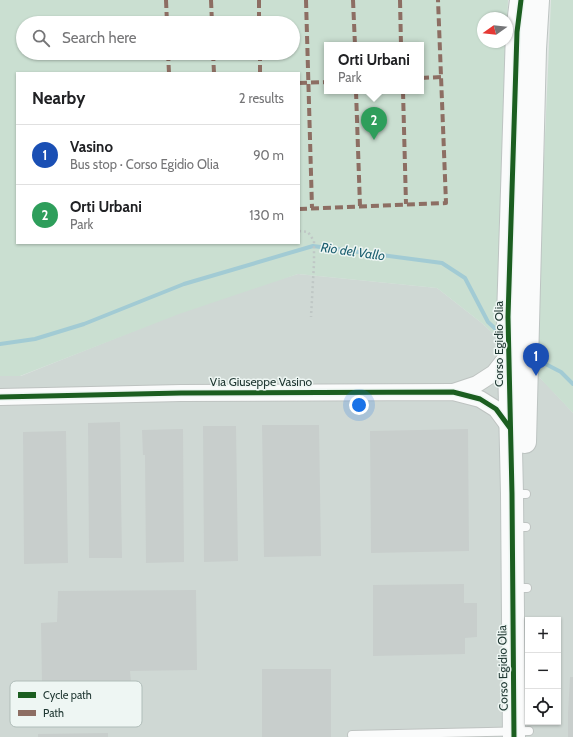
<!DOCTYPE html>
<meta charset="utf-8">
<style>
:root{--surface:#fff;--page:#f6f6f6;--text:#202124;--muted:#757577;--line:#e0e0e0;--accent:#0b8043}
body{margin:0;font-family:Cabin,sans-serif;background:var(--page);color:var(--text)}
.controls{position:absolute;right:12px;bottom:12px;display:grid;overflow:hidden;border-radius:0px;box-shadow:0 1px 3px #0004}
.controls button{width:36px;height:36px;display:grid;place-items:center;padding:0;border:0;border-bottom:1px solid var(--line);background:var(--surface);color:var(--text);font:20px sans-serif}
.compass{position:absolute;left:477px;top:12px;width:36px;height:36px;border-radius:50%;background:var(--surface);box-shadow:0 1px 3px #0004;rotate:255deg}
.you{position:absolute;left:359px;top:405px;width:14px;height:14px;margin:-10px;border:3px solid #fff;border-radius:50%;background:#1a73e8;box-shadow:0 0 0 6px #1a73e833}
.badge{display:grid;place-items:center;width:26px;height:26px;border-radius:50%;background:var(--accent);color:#fff;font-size:13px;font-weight:700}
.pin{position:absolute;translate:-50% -33px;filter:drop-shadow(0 1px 2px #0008)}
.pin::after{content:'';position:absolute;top:21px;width:14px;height:12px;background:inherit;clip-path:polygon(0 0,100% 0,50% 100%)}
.popup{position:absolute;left:324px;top:42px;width:100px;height:52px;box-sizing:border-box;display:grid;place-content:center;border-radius:0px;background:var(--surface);filter:drop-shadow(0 1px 3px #0005);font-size:13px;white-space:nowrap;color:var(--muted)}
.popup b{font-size:15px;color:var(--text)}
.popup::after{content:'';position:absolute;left:50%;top:100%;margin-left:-8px;border:8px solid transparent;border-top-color:var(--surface)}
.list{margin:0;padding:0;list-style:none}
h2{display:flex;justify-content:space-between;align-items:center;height:52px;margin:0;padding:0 16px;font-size:17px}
h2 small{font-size:13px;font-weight:400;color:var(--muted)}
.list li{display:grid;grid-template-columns:26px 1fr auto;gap:12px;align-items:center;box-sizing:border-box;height:60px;padding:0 16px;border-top:1px solid var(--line)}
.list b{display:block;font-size:15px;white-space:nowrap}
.list p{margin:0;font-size:13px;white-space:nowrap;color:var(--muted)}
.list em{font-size:13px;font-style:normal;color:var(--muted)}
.icon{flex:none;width:22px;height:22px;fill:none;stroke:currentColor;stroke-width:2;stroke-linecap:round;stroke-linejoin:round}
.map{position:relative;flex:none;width:573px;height:737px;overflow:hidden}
.search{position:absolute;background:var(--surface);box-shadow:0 1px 3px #0004;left:16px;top:16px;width:284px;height:44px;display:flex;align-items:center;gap:10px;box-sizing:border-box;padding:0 14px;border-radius:22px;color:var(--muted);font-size:15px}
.panel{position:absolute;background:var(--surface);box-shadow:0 1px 3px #0004;left:16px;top:72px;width:284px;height:172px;border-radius:0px}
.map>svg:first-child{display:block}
.built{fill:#cfd8d4;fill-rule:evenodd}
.green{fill:#cadfd1;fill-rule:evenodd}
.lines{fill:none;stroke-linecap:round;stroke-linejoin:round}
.stream{stroke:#a2cbd4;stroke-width:4}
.building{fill:#c8cecc}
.lane-casing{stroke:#bec3c1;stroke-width:10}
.street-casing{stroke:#bec3c1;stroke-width:18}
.secondary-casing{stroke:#bdc4c2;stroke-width:24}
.path{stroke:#bfc7c5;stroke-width:2.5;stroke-dasharray:2 3;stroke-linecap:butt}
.lane{stroke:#fafbfb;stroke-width:8}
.street{stroke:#fafbfb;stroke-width:16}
.secondary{stroke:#fafbfb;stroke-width:22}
.quiet{stroke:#8d6e63;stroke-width:4;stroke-dasharray:8 4;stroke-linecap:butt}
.cycleway-casing{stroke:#eef6f3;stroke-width:8}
.cycleway{stroke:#1b5e20;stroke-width:5}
.labels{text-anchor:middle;stroke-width:3;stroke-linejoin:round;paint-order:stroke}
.street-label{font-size:12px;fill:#203833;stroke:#eef6f3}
.water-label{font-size:13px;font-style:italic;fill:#1d6071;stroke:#eef6f3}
.key{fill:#eef6f3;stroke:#b0bdb9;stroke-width:1}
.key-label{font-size:11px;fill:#203833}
</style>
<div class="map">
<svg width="573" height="737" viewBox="0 0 573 737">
<rect width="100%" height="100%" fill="#e1e6e4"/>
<!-- built -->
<path class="built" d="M298,274L437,288L483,324L546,384L573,413V737H0V376H21L209,301ZM528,620H558V722H528Z"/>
<!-- green -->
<g class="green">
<path d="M0,0H508L507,25V18H483V42H506L503,137L499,339L483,324L437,288L298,274L179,314L20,376H0ZM23,23H293V53H23ZM327,45H421V91H327ZM17,73H299V243H17Z"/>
<polygon points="551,0 573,0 573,413 537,375 537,319"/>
</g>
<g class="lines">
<!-- stream -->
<g class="stream">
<polyline points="0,344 35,339 84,324 184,284 313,246 442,263 465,278 488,322 501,334"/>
<polyline points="534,358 561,372 573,384"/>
</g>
</g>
<!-- building -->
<g class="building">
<polygon points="120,422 122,558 89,558 88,423"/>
<polygon points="262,425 319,425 321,556 264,557"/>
<polygon points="203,426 236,426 238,561 204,562"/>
<polygon points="183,429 184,562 146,563 145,455 143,455 142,430"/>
<polygon points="468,429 469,551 371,553 370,431"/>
<polygon points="66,431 68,563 24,564 23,432"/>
<polygon points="464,584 464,603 477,603 477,637 465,638 465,654 373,656 373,585"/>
<polygon points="196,590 197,670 130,671 131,682 42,683 41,623 57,622 58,591"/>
<rect x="262" y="669" width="69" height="68"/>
<polygon points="570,677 573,677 573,737 568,737 568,713"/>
<polygon points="108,733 108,737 38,737 38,734"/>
</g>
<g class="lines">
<defs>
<g id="lane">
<polyline points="513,494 526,494"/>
<polyline points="512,527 526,527"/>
<polyline points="513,588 527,588"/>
<polyline points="352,735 529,731"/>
</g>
<g id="street">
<polyline points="453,392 477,384 494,373 509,354"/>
<polyline points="0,397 181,393 453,392 480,399 496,409 510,428"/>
</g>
<g id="secondary">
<polyline points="525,442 535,49 538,0"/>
<polyline points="514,737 512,494 508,317 517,32 521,0"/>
</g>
</defs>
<!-- lane casing -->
<use href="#lane" class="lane-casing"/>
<!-- street casing -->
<use href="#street" class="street-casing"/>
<!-- secondary casing -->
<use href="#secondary" class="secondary-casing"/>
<!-- path -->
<polyline class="path" points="299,231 308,232 314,241 314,263 311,317"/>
<!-- lane -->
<use href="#lane" class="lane"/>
<!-- street -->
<use href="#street" class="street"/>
<!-- secondary -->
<use href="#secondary" class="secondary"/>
<!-- quiet -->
<g class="quiet">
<polyline points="166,0 167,23"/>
<polyline points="211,0 212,23"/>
<polyline points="259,0 259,23"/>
<polyline points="306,0 312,208"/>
<polyline points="353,0 355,45"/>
<polyline points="400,0 401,45"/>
<polyline points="168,53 169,73"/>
<polyline points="213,53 214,73"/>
<polyline points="260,53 260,73"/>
<polyline points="421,78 441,77"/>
<polyline points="299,83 327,82"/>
<polyline points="356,91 360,206"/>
<polyline points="403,91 406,204"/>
<polyline points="299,209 446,203 438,0"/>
</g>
<defs>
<g id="cycleway">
<polyline points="0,397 181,393 453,392 480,399 496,409 510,428"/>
<polyline points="514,737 512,494 508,317 517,32 521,0"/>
</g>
</defs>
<!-- cycleway casing -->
<use href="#cycleway" class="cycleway-casing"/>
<!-- cycleway -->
<use href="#cycleway" class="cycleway"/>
</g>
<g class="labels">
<!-- street labels -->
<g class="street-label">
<text transform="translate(499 344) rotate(-90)" y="4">Corso Egidio Olia</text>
<text x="261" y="386">Via Giuseppe Vasino</text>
<text transform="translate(503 668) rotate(-91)" y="4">Corso Egidio Olia</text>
</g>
<!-- water labels -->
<g class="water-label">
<text transform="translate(353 251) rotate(8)" y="5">Rio del Vallo</text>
</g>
</g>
<!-- legend -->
<rect x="10" y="681" width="132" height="46" rx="6" class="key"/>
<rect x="18" y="692" width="18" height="6" fill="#1b5e20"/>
<rect x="18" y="710" width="18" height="6" fill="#8d6e63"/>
<g class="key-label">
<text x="43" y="699">Cycle path</text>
<text x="43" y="717">Path</text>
</g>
</svg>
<div class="controls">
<button>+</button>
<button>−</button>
<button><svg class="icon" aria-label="locate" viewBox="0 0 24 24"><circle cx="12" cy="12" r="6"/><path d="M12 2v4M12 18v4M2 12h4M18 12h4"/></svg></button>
</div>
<svg class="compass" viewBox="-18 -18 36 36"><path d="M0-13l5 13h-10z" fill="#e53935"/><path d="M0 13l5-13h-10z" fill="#757577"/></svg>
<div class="you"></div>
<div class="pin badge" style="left:536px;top:376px;background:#1a4fb4">1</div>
<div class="pin badge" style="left:374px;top:140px;background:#2e9e5b">2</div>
<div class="popup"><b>Orti Urbani</b>Park</div>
<div class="search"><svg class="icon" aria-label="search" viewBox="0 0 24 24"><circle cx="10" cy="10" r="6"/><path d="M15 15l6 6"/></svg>Search here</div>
<section class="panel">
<h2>Nearby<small>2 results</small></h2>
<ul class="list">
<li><span class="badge" style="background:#1a4fb4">1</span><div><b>Vasino</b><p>Bus stop · Corso Egidio Olia</p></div><em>90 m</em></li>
<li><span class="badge" style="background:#2e9e5b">2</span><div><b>Orti Urbani</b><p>Park</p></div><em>130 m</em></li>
</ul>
</section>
</div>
